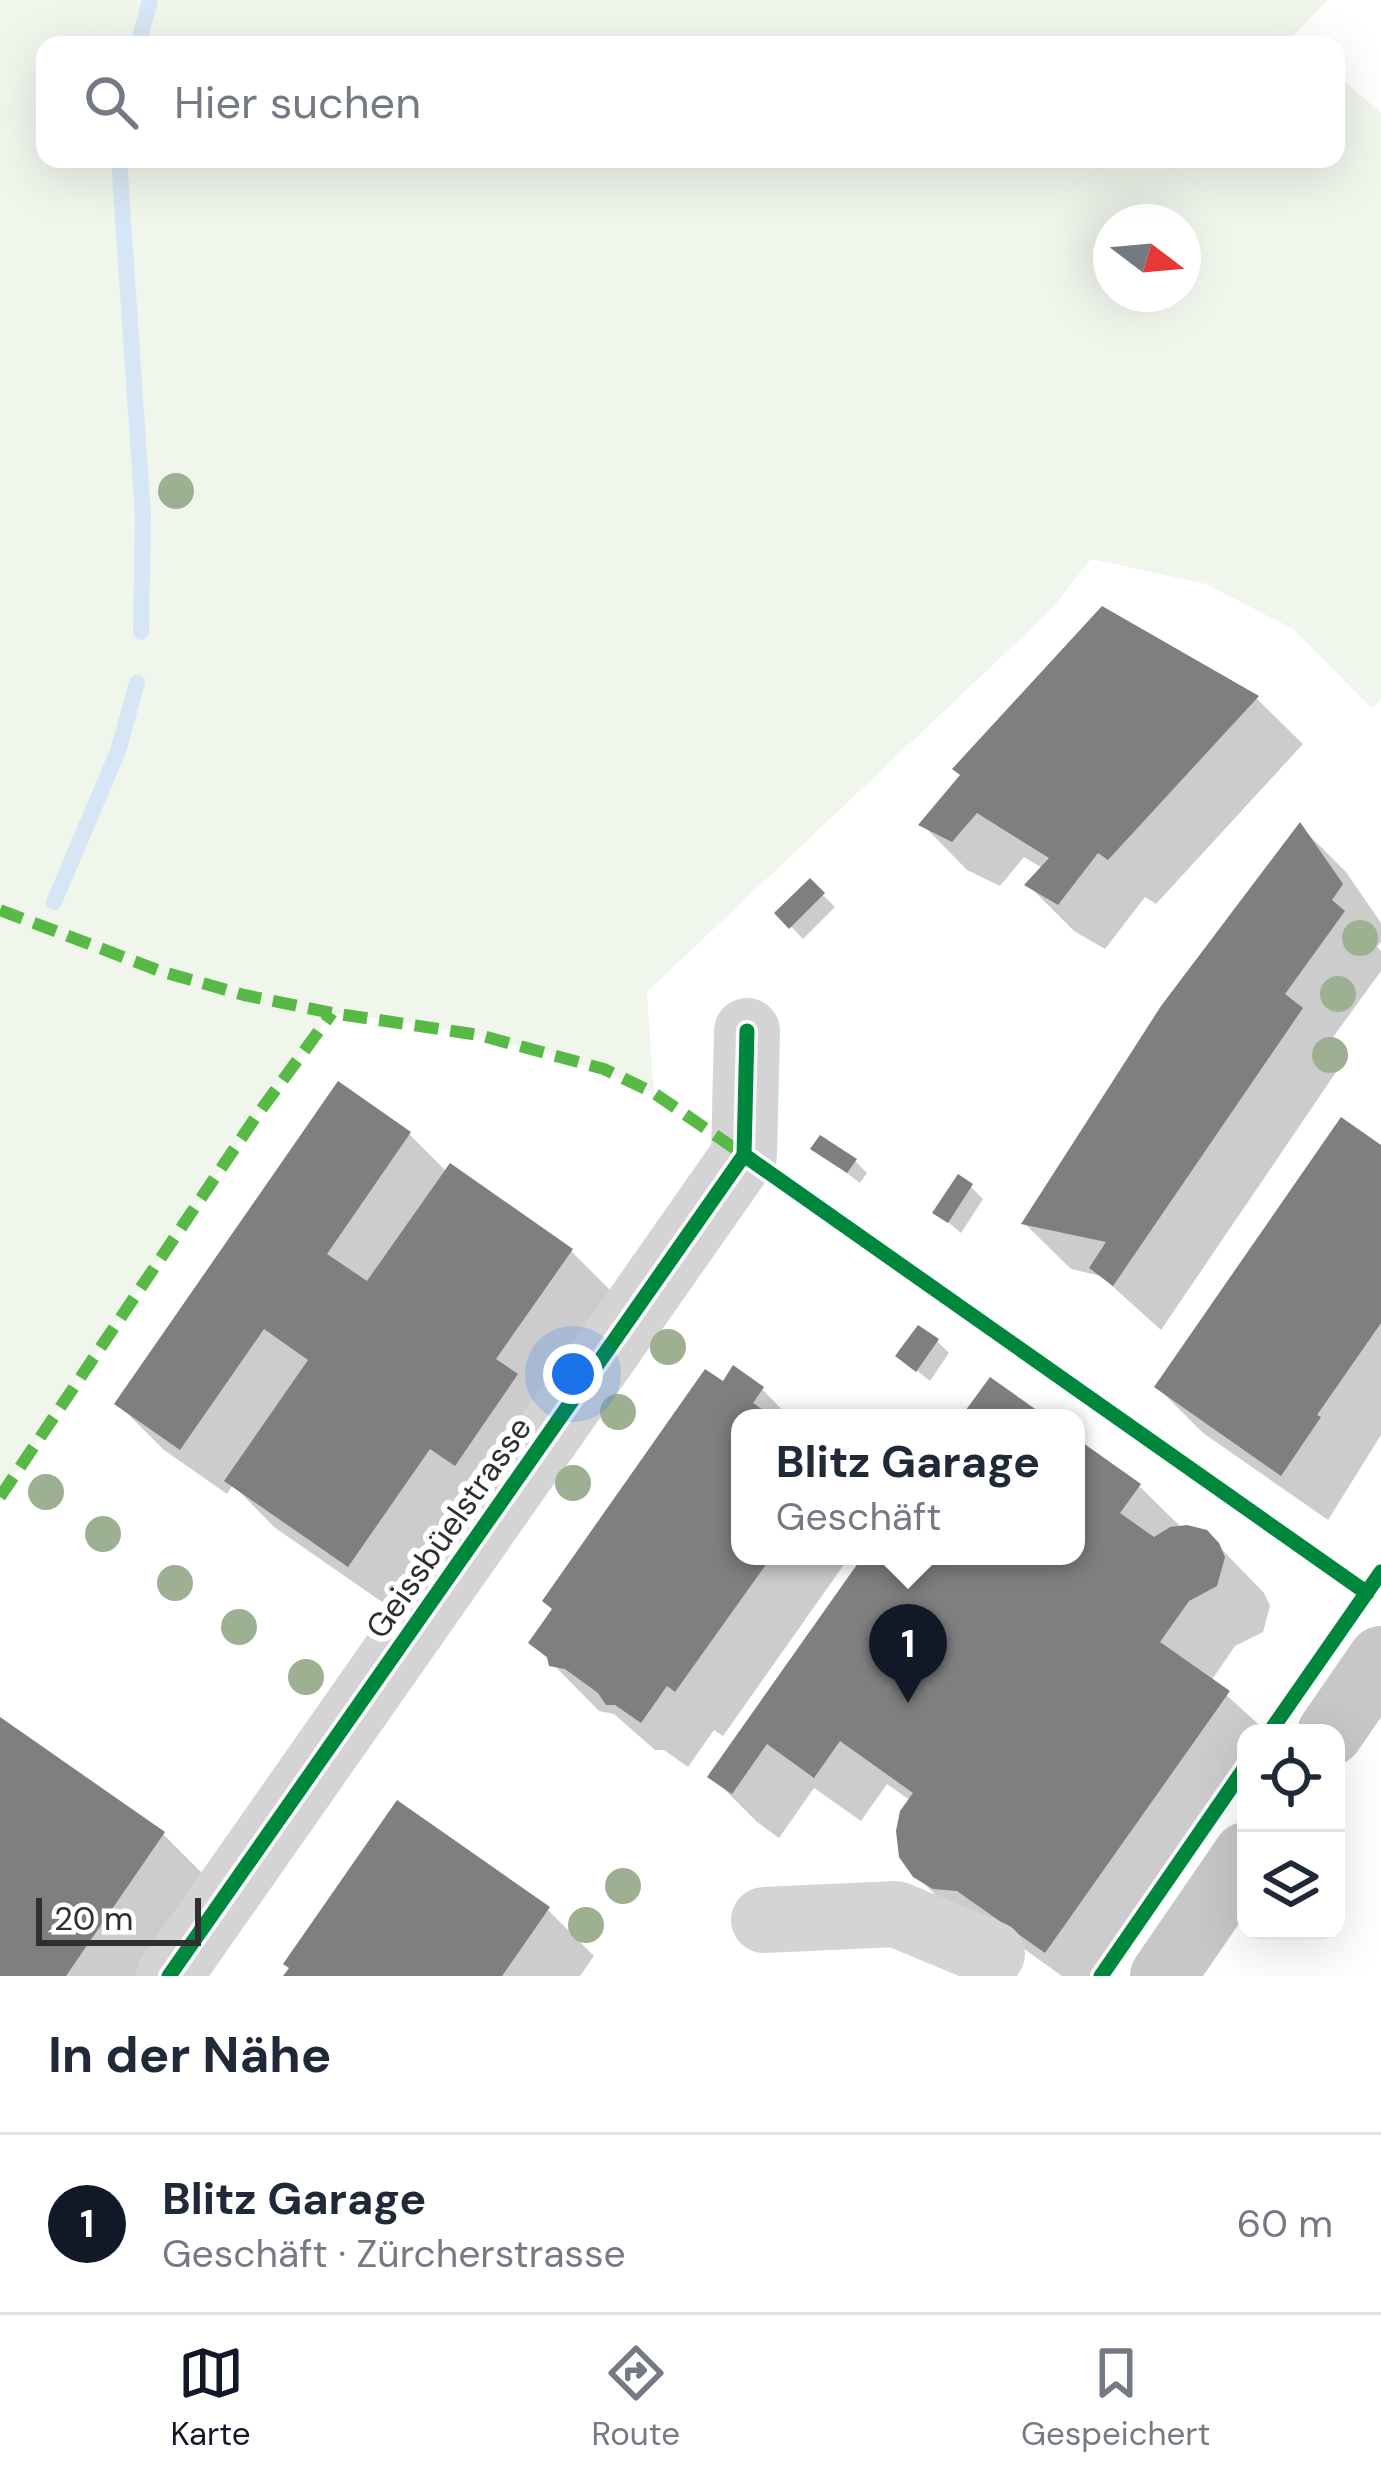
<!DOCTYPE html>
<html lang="de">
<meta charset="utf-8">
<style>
:root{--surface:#fff;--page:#f6f6f7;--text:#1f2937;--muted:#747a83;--line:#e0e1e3;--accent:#111827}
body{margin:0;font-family:"DM Sans",sans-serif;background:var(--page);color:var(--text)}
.controls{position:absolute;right:36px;bottom:36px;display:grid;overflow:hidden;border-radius:24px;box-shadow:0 12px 48px #0002}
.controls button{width:108px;height:108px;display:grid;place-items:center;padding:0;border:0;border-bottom:3px solid var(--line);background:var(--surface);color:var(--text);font:60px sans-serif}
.compass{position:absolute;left:1093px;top:204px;width:108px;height:108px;border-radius:50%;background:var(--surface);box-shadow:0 12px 48px #0002;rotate:106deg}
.scale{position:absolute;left:36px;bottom:30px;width:165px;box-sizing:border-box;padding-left:12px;border:6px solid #2f2f2f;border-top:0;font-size:33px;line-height:42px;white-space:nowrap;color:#2f2f2f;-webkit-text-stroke:9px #fff;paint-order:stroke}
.you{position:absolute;left:573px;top:1374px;width:42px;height:42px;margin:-30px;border:9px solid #fff;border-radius:50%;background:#1a73e8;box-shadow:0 0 0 18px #1a73e833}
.badge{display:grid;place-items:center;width:78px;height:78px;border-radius:50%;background:var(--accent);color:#fff;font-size:39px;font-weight:700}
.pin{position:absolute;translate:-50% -99px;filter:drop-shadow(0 3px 6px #0008)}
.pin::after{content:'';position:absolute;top:63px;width:42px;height:36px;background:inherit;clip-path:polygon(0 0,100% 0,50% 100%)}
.popup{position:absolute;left:731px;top:1409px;width:354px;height:156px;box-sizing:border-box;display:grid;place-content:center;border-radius:24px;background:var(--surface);filter:drop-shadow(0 3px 9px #0005);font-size:39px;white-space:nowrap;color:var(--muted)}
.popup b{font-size:45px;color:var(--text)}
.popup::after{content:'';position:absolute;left:50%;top:100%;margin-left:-24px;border:24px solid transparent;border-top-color:var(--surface)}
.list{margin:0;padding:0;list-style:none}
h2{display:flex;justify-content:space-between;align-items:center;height:156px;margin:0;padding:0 48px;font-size:51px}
h2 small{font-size:39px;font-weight:400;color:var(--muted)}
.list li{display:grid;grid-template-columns:78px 1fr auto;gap:36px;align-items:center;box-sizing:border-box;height:180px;padding:0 48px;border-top:3px solid var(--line)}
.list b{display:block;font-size:45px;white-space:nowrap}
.list p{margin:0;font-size:39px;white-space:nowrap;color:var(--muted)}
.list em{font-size:39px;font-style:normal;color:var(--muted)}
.icon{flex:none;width:66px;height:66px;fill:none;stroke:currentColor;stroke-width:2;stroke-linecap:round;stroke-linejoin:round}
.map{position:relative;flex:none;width:1381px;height:1976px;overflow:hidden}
.search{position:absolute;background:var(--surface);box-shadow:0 12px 48px #0002;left:36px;right:36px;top:36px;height:132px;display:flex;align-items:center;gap:30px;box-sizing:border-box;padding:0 42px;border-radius:24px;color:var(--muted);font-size:45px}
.sheet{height:336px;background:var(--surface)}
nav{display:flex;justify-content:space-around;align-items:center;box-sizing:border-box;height:168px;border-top:3px solid var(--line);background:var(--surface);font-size:33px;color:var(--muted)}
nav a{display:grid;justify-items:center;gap:6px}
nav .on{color:var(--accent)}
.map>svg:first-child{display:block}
.green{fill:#f0f6ec;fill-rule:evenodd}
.shadow{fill:#0003}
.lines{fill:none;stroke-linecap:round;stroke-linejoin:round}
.stream{stroke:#d7e6f4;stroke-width:16}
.building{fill:#7f7f7f}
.minor{stroke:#d4d4d4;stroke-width:66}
.major{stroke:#c7c7c7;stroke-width:66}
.quiet{stroke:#58b947;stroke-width:12;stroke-dasharray:24 12;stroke-linecap:butt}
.cycleway-casing{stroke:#fff;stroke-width:22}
.cycleway{stroke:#00873e;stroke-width:15}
.tree{fill:#9db092}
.labels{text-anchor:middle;stroke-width:12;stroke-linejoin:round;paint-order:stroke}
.street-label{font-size:33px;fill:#2f2f2f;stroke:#fff}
</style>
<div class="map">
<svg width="1381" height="1976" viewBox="0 0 1381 1976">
<rect width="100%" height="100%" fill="#fff"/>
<!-- green -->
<path class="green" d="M0,0H1328L1293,36L1303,45H45V159H1336V74L1381,113V699L1372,709L1293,629L1206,584L1091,559L1051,610L647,992L654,1093C553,1046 442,1026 332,1013L255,1118L0,1497ZM1111,222H1183V294H1111Z"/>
<!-- shadow -->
<g class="shadow">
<polygon points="1103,610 1257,699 1303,744 1156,904 1145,897 1105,949 1074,931 1028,885 1044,869 1024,857 1000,886 967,870 922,824"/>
<polygon points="1301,827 1346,872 1381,923 1381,942 1377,947 1381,951 1381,971 1331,1040 1347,1056 1161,1330 1101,1276 1071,1269 1025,1224"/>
<polygon points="810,882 835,907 803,939 778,913"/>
<polygon points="409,1134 447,1172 571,1251 617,1297 395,1611 274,1527 233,1485 227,1494 164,1450 118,1404"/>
<polygon points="814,1148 855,1161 867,1173 860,1183"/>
<polygon points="1381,1149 1381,1435 1328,1520 1203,1433 1157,1387"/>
<polygon points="971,1187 983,1199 961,1233 936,1212"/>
<polygon points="937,1341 949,1353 930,1381 899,1356"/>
<polygon points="724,1385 762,1389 790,1418 740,1418 740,1556 850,1556 723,1736 714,1730 688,1767 664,1750 655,1750 614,1714 599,1711 532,1643"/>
<polygon points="1076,1441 1139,1486 1182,1528 1206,1533 1264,1593 1270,1606 1263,1632 1235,1646 1211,1681 1268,1733 1246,1733 1246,1779 1107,1976 1062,1976 1006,1936 963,1922 915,1875 911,1801 887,1784 861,1821 814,1788 779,1838 757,1822 711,1776 867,1556 1076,1556"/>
<polygon points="0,1721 163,1834 209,1880 143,1976 0,1976"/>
<polygon points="398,1805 548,1910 594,1956 580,1976 287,1976"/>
</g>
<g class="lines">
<!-- stream -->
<g class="stream">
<polyline points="138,45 150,0"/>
<polyline points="119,159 143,516 141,632"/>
<polyline points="54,902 118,751 137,683"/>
</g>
</g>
<!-- building -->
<g class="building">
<polygon points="1102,606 1259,696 1108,860 1098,853 1058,905 1024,885 1049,858 977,813 952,842 918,825 960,775 952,769"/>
<polygon points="1300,822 1343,884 1332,900 1345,911 1285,994 1303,1008 1113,1286 1089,1268 1106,1242 1021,1224 1161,1006"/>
<polygon points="810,878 825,893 789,929 774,913"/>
<polygon points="338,1081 411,1132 327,1254 367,1281 450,1163 573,1249 496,1359 518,1374 455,1466 430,1449 348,1567 224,1481 308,1360 264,1329 180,1450 114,1404"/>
<polygon points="1341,1117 1381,1145 1381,1323 1317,1415 1321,1417 1281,1476 1154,1387"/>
<polygon points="820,1135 857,1159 847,1173 810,1149"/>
<polygon points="958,1174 973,1184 948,1223 932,1213"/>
<polygon points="918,1325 939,1339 916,1372 895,1356"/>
<polygon points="733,1365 764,1387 753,1403 774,1418 740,1418 740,1556 772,1556 675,1692 667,1686 641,1723 615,1705 606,1705 598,1693 565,1669 549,1666 547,1657 528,1643 552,1609 542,1601 705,1369 723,1381"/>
<polygon points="990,1377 1048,1418 960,1418"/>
<polygon points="1076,1438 1141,1484 1120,1513 1154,1537 1170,1527 1187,1525 1207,1530 1219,1543 1225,1557 1217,1586 1189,1601 1160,1642 1230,1691 1045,1953 957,1891 933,1889 913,1877 899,1857 896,1831 900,1811 913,1793 840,1741 814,1778 767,1744 732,1794 707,1777 863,1556 1076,1556"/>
<polygon points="0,1717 165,1832 66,1976 0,1976"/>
<polygon points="397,1800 550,1907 502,1976 283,1976 289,1968 283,1964"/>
</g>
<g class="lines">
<!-- minor -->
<g class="minor">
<polyline points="764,1920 896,1914 992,1954"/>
<polyline points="169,1976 744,1155 747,1031"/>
</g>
<!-- major -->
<g class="major">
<polyline points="1330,1733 1381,1659"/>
<polyline points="1163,1976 1246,1855"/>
</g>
<!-- quiet -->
<g class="quiet">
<polyline points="0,910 160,971 244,995 332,1013 479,1035 604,1069 654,1093 750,1159"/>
<polyline points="0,1497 255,1118 332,1013"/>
</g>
<defs>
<g id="cycleway">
<polyline points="744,1155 1367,1593"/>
<polyline points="1269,1733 1381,1572"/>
<polyline points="169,1976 744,1155 747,1031"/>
<polyline points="1101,1976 1246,1766"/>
</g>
</defs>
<!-- cycleway casing -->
<use href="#cycleway" class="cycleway-casing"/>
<!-- cycleway -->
<use href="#cycleway" class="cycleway"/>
</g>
<!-- trees -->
<g class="tree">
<circle cx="176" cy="491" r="18"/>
<circle cx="1360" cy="938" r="18"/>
<circle cx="1338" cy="994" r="18"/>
<circle cx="1330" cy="1055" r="18"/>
<circle cx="668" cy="1347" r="18"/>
<circle cx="618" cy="1412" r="18"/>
<circle cx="573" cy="1483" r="18"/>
<circle cx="46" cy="1492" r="18"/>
<circle cx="103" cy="1534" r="18"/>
<circle cx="175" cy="1583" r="18"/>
<circle cx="239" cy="1627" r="18"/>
<circle cx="306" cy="1677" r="18"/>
<circle cx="623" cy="1886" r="18"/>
<circle cx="586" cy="1925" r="18"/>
</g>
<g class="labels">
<!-- street labels -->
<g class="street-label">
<text transform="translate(448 1527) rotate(-55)" y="12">Geissbüelstrasse</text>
</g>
</g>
</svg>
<div class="controls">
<button><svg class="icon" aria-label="locate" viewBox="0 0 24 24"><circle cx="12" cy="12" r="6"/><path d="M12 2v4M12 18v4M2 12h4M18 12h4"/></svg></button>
<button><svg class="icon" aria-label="layers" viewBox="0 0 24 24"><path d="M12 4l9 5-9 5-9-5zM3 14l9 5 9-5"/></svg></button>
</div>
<svg class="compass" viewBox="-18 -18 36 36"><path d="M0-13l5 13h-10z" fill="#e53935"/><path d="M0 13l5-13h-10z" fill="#747a83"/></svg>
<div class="scale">20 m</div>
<div class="you"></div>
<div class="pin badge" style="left:908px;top:1703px">1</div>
<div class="popup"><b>Blitz Garage</b>Geschäft</div>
<div class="search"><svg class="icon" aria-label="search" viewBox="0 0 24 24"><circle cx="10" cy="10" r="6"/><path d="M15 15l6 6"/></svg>Hier suchen</div>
</div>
<section class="sheet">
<h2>In der Nähe<small></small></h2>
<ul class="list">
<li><span class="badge">1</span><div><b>Blitz Garage</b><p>Geschäft · Zürcherstrasse</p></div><em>60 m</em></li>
</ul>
</section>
<nav>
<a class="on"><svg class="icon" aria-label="map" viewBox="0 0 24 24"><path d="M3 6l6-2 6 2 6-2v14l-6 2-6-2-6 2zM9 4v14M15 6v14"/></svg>Karte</a>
<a><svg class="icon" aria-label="directions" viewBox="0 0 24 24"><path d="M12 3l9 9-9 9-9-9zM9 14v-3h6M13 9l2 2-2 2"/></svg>Route</a>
<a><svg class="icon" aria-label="saved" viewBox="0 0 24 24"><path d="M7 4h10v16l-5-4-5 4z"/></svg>Gespeichert</a>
</nav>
